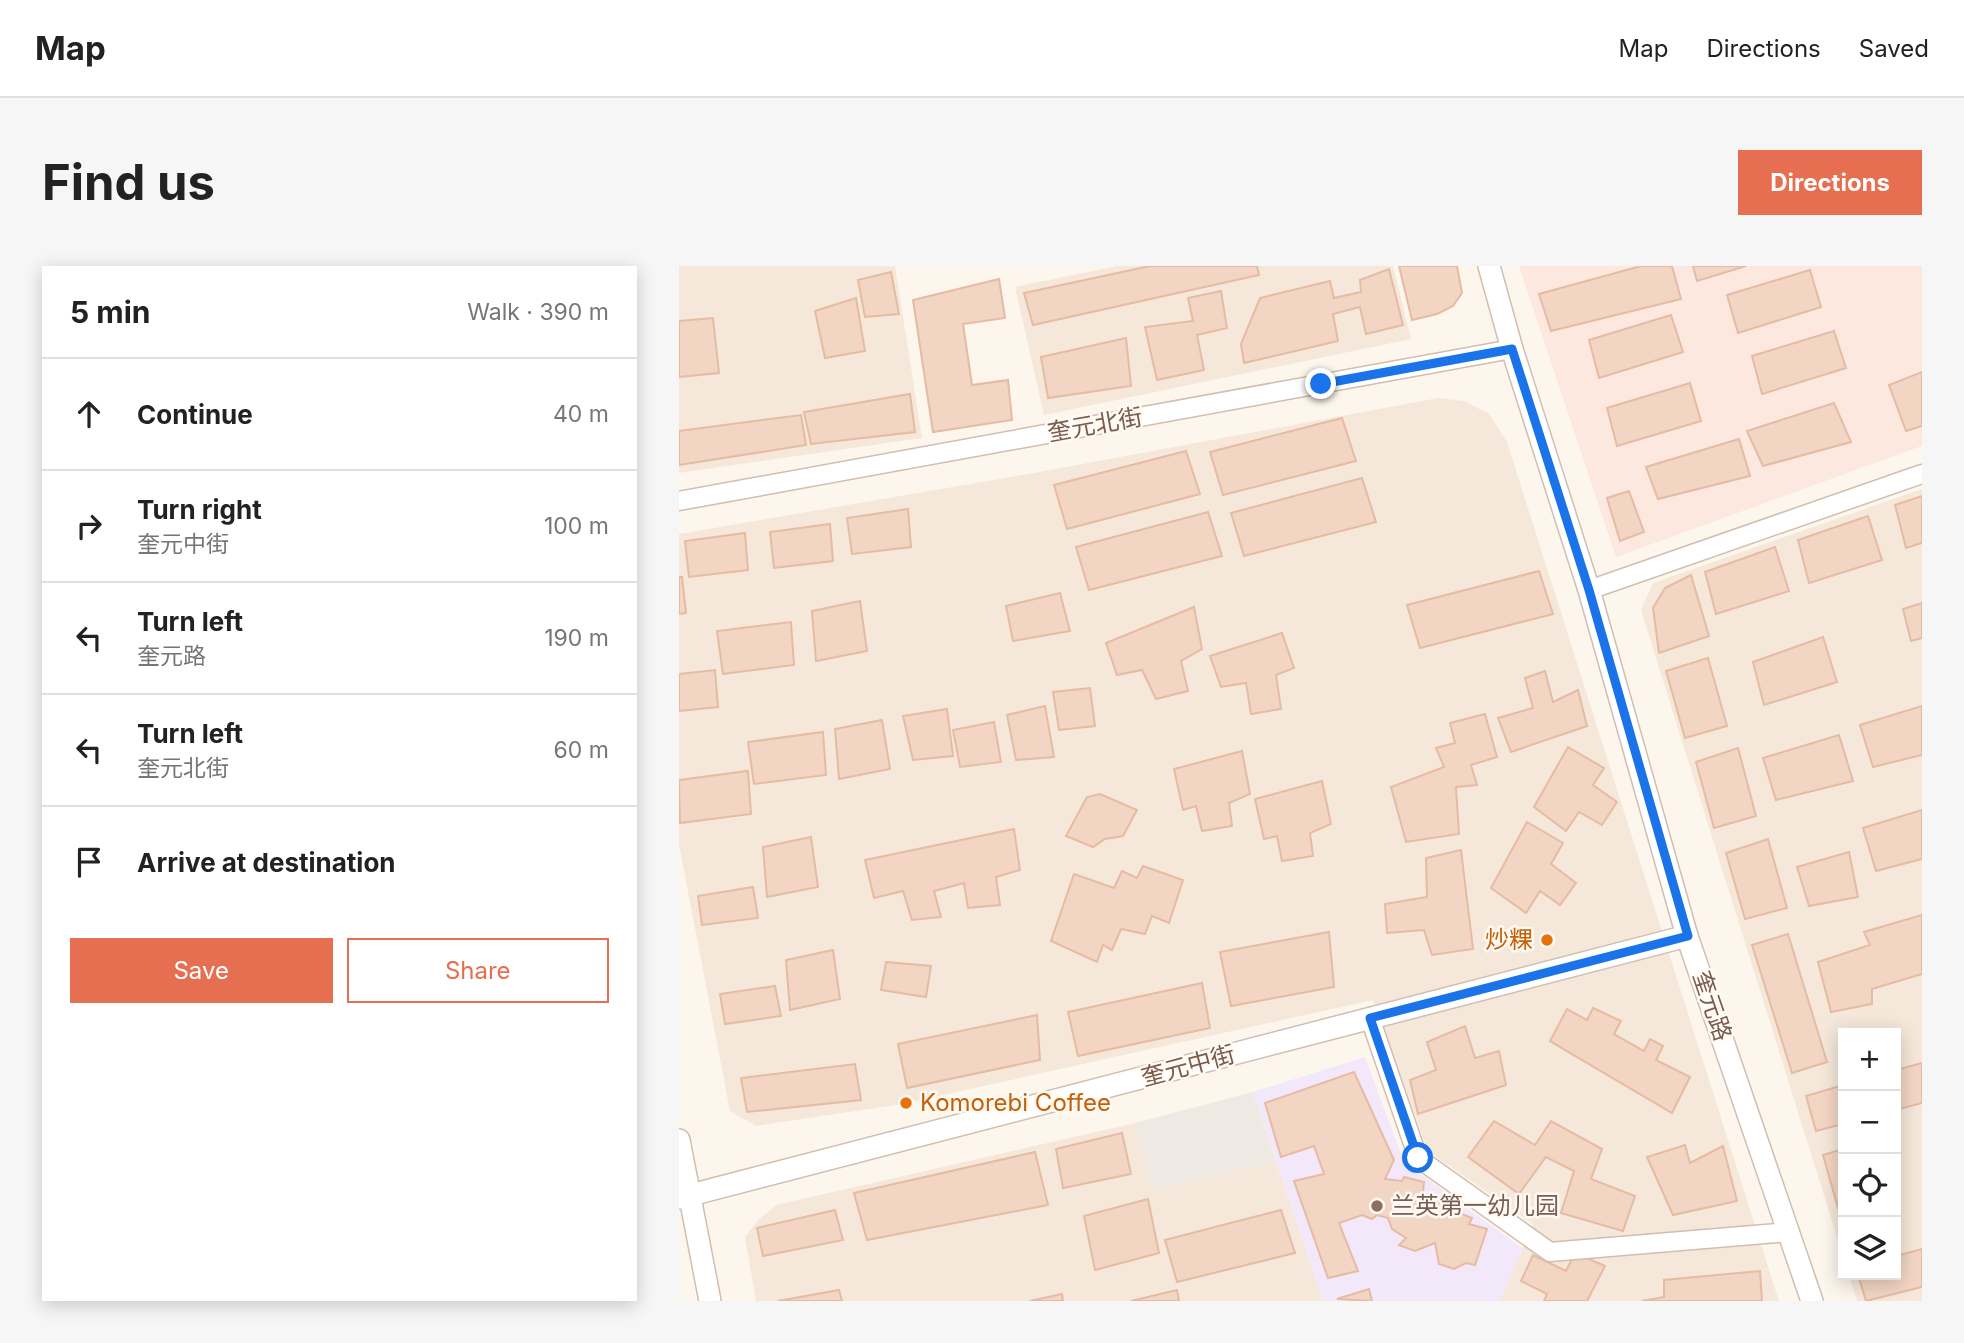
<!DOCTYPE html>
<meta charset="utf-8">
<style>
:root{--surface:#fff;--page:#f6f6f6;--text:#222;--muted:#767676;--line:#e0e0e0;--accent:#e76f51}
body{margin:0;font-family:Inter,"Noto Sans SC",sans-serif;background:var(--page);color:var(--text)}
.controls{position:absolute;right:21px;bottom:21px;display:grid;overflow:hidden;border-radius:0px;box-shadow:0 4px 18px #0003}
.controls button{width:63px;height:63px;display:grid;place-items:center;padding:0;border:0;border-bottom:2px solid var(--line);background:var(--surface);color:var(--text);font:35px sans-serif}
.stop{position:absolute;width:21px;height:21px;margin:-16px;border:5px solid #1a73e8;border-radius:50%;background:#fff}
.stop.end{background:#1a73e8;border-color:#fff;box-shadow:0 2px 7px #0008}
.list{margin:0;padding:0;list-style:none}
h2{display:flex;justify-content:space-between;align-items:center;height:91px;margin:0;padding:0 28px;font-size:30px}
h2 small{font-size:23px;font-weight:400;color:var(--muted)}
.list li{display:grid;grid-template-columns:46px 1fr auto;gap:21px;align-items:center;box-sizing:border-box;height:112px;padding:0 28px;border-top:2px solid var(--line)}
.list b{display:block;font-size:26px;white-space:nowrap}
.list p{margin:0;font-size:23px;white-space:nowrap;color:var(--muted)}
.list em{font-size:23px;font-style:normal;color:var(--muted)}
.actions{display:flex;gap:14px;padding:21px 28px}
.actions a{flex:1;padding:16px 0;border:2px solid var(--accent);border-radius:0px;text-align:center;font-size:24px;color:var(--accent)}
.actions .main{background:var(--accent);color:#fff}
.icon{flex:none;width:38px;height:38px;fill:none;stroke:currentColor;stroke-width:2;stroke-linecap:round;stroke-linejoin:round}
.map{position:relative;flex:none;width:1243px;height:1035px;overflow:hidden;border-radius:0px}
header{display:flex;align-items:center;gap:42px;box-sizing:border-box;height:98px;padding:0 35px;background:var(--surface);border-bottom:2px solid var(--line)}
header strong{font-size:33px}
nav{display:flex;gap:38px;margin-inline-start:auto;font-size:24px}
.intro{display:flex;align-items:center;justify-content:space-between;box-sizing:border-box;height:168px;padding:0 42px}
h1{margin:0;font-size:49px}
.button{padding:18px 32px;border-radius:0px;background:var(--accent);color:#fff;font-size:24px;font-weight:700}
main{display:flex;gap:42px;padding:0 42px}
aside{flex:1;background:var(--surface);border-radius:0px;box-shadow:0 4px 18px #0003}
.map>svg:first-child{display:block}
.residential{fill:#f5e8da}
.commercial{fill:#fde8e0}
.industrial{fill:#efe9e4}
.education{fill:#f3e8fa}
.building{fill:#f3d5c3;stroke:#e6bba3;stroke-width:2}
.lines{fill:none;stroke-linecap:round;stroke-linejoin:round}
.minor-casing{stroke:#d1beb0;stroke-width:21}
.tertiary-casing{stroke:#d1beb0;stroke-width:24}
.minor{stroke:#fff;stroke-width:18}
.tertiary{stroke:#fff;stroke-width:21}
.route{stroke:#1a73e8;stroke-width:9}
.food-dot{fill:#e8710a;stroke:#fffaf3;stroke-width:2.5}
.education-dot{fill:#8d6e63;stroke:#fffaf3;stroke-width:2.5}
.labels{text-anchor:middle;stroke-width:5;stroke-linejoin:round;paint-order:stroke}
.street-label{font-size:24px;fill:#7a5c4d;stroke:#fffaf3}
.food-label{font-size:24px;fill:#c56008;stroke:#fffaf3;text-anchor:end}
.education-label{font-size:24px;fill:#785e54;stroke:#fffaf3;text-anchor:start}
</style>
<header>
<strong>Map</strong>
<nav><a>Map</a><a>Directions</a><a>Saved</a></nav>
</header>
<div class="intro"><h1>Find us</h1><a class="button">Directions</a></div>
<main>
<aside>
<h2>5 min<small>Walk · 390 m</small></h2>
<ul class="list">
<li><svg class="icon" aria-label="ahead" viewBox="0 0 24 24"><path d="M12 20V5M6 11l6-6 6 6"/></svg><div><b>Continue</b></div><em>40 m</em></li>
<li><svg class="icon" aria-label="right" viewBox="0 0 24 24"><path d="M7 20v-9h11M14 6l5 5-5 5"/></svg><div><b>Turn right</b><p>奎元中街</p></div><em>100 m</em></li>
<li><svg class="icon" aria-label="left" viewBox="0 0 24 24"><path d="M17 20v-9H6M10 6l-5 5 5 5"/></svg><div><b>Turn left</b><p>奎元路</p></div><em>190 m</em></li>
<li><svg class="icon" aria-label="left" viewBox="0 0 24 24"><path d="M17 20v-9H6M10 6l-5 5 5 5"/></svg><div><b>Turn left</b><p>奎元北街</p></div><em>60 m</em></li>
<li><svg class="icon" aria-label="arrive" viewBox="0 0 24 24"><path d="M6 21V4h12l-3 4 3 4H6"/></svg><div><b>Arrive at destination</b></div></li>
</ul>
<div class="actions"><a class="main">Save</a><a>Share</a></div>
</aside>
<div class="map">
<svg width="1243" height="1035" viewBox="0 0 1243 1035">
<rect width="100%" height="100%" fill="#fdf6ec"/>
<!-- residential -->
<g class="residential">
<polygon points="0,0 216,0 243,172 0,207"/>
<polygon points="438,0 714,0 732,73 365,149 336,21"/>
<polygon points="759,132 785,135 810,148 828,176 1100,1035 821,1035 854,958 749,885 694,734 223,838 77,860 51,845 0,579 0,268 355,207"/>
<polygon points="1243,223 1243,1035 1178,1035 1170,1009 1217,1009 1217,767 1164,767 1164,990 962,344 974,317"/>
<polygon points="456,857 474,925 597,895 644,1035 77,1035 66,971 79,954 97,939"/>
</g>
<!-- commercial -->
<polygon class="commercial" points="840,0 1243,0 1243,180 937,291"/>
<!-- industrial -->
<polygon class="industrial" points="574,826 597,895 474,925 456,857"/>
<!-- education -->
<polygon class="education" points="686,791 725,896 844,983 821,1035 644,1035 574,826"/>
<!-- building -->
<g class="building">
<polygon points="471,0 578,0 580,9 354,59 345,27"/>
<polygon points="720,0 778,0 783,27 774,40 758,48 733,54"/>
<polygon points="962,0 993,0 1002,33 872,65 860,28"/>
<polygon points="1014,0 1067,0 1018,15"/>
<polygon points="710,3 724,59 687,68 681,41 654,48 659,75 565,97 562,78 581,32 651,15 655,32 682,26 681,14"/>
<polygon points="1131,4 1142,41 1059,67 1048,29"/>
<polygon points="212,6 220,48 186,51 179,14"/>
<polygon points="320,13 326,52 284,58 293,119 329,114 333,154 254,166 234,34"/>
<polygon points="542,25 548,62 518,69 525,104 478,114 466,61 514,55 509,32"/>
<polygon points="177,32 186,85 146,92 136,45"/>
<polygon points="992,49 1004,86 920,112 910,74"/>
<polygon points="34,52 40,107 0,111 0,55"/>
<polygon points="1155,65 1167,102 1083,128 1073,90"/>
<polygon points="447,72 452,120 369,132 362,91"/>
<polygon points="1243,106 1243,160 1227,165 1210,119"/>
<polygon points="1011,117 1022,155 938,180 928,142"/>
<polygon points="231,128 236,166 132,178 125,146"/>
<polygon points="1155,137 1172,176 1084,200 1068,165"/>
<polygon points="122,149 127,179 0,199 0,165"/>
<polygon points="663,152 677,195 544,229 531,186"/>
<polygon points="1060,173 1071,210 979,233 967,201"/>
<polygon points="507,185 521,228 388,263 375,219"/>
<polygon points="683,212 697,256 565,290 552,247"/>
<polygon points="950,225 965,266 941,275 928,232"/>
<polygon points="1243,230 1243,277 1227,282 1216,239"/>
<polygon points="229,243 232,281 173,288 168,252"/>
<polygon points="529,246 543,290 410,324 397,281"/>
<polygon points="1189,250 1203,294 1130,317 1119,274"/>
<polygon points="151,258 154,295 95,302 91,266"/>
<polygon points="66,267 69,304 10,311 6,275"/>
<polygon points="1096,281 1110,325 1037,348 1026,306"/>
<polygon points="860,305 874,348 741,382 728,339"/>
<polygon points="1012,309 1030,370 980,387 974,342 986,322"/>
<polygon points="0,311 3,311 7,347 0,348"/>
<polygon points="381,327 391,365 334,375 327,340"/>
<polygon points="181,335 188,385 137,395 133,345"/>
<polygon points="1243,337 1243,372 1232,375 1224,343"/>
<polygon points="515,341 523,383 502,395 509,425 477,433 463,404 438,409 427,377"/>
<polygon points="112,356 115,399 44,408 38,365"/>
<polygon points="603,367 615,402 597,409 602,443 572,448 567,417 542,421 531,390"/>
<polygon points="1144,371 1158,416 1085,439 1074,396"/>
<polygon points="1029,392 1048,460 1006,472 987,405"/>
<polygon points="36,404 39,441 0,445 0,408"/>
<polygon points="866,405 874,436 899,424 908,460 832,486 819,452 854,442 846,412"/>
<polygon points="411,422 416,460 380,464 374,426"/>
<polygon points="366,440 375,491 337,494 328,449"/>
<polygon points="1243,440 1243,489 1194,501 1181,459"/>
<polygon points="268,443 274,490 234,494 224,450"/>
<polygon points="806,448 818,491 792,499 798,519 777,521 780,568 727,576 712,521 765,501 757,482 776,477 771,457"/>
<polygon points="203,454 211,503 160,513 156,463"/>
<polygon points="315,456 322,496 281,501 274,464"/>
<polygon points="144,466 147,509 75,518 69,476"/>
<polygon points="1160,469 1174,515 1097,534 1084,492"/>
<polygon points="889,481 925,502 914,519 938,536 923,559 900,546 887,565 855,541"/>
<polygon points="1059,482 1077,550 1035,562 1017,496"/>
<polygon points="563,485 571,528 550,537 553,560 523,565 517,540 504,544 495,503"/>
<polygon points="69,505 72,548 1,557 0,514"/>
<polygon points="643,515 652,558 631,567 634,590 603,595 598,570 585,573 576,533"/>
<polygon points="421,528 458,544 444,570 426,573 414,581 387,570 408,531"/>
<polygon points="1243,544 1243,593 1197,605 1184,562"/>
<polygon points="848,556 884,577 872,598 897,617 881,639 861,625 847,647 812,622"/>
<polygon points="335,563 341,604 317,611 321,639 289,642 285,617 255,625 262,651 233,654 224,625 195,632 186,594"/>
<polygon points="132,571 139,621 88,631 84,581"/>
<polygon points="1089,573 1108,642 1066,653 1047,587"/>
<polygon points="782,584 794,683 753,689 745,664 708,667 706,638 748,631 747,592"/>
<polygon points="1170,586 1179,631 1130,640 1118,601"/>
<polygon points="464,600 504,614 490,657 473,650 466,668 442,663 433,684 424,679 418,696 372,675 395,608 435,622 443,605 458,612"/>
<polygon points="74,621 79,652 23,659 19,630"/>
<polygon points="1243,649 1243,708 1193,723 1193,738 1152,746 1139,696 1191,679 1185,666"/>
<polygon points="650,666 655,721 552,740 541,686"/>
<polygon points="1109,668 1148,796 1113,807 1073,679"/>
<polygon points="154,684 161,733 111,744 107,694"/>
<polygon points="207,696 252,700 247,731 202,724"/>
<polygon points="523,717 531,762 399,790 389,746"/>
<polygon points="96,720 102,750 46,758 41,728"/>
<polygon points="914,742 942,755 935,768 965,785 971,773 984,780 977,794 1011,811 993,847 871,775 888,743 908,754"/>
<polygon points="358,749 361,794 228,822 219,778"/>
<polygon points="786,760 796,792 820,785 827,819 739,848 731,814 757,804 748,776"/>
<polygon points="1243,797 1243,837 1217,844 1217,804"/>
<polygon points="176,798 182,834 68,846 62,812"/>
<polygon points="675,806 715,894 706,913 723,915 725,911 745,916 744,927 774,938 773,944 793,952 790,958 808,963 796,999 787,997 775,1003 760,998 756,977 736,985 720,979 727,972 713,963 709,952 698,949 693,953 683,949 660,957 679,1005 649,1012 615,915 645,908 635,880 602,891 586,837"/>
<polygon points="1164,819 1164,858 1137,865 1127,830"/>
<polygon points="815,855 856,879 872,855 923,883 912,913 956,930 944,965 882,947 895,905 867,891 840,928 789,891"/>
<polygon points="443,867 452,908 384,922 377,883"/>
<polygon points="1006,879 1011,897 1044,880 1058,935 994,949 968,891"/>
<polygon points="1164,883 1164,955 1163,956 1144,889"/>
<polygon points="356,886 369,939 188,974 175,927"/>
<polygon points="469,933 480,987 416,1004 405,950"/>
<polygon points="156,944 164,974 84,990 78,962"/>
<polygon points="602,944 616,987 498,1016 486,974"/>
<polygon points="1243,983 1243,1021 1187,1035 1179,1009 1217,1009 1217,990"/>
<polygon points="896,987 926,1000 908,1035 865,1035 868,1028 842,1015 854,989 887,1005"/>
<polygon points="1081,1005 1083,1035 963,1035 985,1031 985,1014"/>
<polygon points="690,1023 693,1035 658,1033"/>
<polygon points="160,1024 163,1035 99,1035"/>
<polygon points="498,1024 500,1035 452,1035"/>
<polygon points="383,1028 384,1035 351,1035"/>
</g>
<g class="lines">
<defs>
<g id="minor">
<polyline points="0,235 833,83"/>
<polyline points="910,324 1243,208"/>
<polyline points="691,752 739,892 871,986 1110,966"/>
</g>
<g id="tertiary">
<polyline points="810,0 833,83 910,324 1008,670 1133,1035"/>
<polyline points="0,874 31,1035"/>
<polyline points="0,932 1008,670"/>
</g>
</defs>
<!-- minor casing -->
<use href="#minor" class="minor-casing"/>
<!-- tertiary casing -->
<use href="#tertiary" class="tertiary-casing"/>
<!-- minor -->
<use href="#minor" class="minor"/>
<!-- tertiary -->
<use href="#tertiary" class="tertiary"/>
</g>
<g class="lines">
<!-- route -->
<polyline class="route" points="642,118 833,83 910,324 1009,670 691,752 739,892"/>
</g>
<!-- markers -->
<g class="food-dot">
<circle cx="868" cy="674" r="7"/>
<circle cx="227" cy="837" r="7"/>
</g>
<circle class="education-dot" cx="698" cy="940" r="7"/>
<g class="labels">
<!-- street labels -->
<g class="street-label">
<text transform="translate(416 159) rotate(-10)" y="8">奎元北街</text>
<text transform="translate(1033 740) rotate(71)" y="8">奎元路</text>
<text transform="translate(509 800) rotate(-15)" y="8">奎元中街</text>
</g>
<!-- food labels -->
<g class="food-label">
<text x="854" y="682">炒粿</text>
<text x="241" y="845" text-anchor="start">Komorebi Coffee</text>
</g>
<!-- education labels -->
<g class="education-label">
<text x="712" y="948">兰英第一幼儿园</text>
</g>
</g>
</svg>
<div class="controls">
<button>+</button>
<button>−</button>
<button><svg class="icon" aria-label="locate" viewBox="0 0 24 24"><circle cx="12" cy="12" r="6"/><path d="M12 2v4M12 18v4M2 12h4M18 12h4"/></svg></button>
<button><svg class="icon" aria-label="layers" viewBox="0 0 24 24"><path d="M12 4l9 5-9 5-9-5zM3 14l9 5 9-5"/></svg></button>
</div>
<div class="stop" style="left:739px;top:892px"></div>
<div class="stop end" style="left:642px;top:118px"></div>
</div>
</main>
